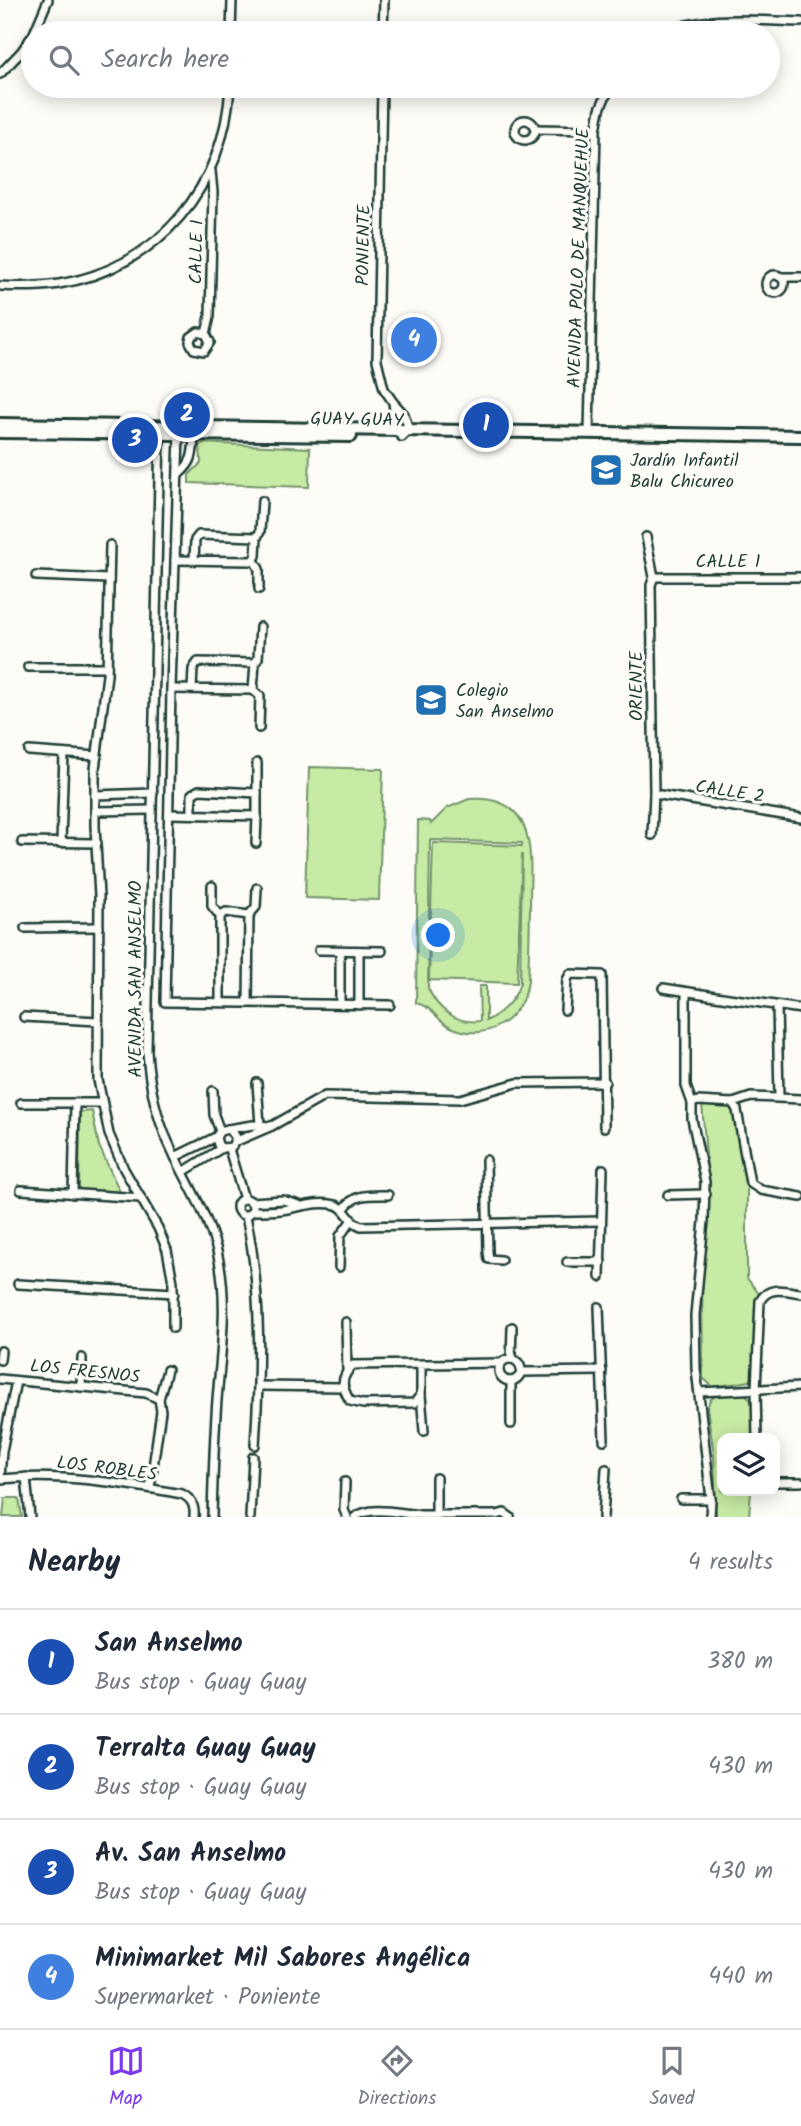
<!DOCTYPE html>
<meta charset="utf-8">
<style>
:root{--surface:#fff;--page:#f2f2f3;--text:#1f2937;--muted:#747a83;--line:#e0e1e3;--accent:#7c3aed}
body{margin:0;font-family:Kalam,sans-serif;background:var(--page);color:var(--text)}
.controls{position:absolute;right:21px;bottom:21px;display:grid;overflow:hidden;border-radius:14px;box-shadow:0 4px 18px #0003}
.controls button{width:63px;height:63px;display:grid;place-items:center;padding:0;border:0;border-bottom:2px solid var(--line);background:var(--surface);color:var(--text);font:35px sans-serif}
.you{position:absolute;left:439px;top:936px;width:24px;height:24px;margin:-18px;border:5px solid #fff;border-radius:50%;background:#1a73e8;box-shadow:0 0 0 10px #1a73e833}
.badge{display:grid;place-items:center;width:46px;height:46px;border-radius:50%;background:var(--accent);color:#fff;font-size:23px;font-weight:700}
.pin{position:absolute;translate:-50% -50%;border:4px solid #fff;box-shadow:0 2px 7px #0006}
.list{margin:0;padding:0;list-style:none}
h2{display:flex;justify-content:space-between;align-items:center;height:91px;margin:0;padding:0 28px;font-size:30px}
h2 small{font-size:23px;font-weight:400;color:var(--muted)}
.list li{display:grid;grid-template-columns:46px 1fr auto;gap:21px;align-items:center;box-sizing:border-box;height:105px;padding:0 28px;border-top:2px solid var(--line)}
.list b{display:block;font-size:26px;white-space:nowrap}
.list p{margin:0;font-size:23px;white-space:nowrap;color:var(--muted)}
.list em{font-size:23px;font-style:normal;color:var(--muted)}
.icon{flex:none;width:38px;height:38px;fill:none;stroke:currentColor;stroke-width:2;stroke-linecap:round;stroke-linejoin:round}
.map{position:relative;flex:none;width:801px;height:1517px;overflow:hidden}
.search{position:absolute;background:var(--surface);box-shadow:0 4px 18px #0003;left:21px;right:21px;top:21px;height:77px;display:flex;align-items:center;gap:18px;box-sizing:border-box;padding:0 24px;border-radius:38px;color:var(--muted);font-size:26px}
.sheet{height:511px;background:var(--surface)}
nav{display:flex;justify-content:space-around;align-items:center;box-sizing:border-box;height:98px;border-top:2px solid var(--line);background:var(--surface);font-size:19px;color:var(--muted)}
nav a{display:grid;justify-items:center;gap:4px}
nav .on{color:var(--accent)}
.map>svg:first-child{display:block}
.green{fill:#c7eaa4;stroke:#73946c;stroke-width:2;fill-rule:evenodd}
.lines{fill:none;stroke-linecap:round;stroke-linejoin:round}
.street-casing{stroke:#1f3d34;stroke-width:12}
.secondary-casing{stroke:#1f3d34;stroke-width:16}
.street{stroke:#fdfcf7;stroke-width:7}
.secondary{stroke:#fdfcf7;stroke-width:10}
.labels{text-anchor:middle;stroke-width:6;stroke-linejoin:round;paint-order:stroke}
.street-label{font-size:18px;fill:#1f3d34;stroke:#fdfcf7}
.poi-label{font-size:18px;fill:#1f3d34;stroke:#fdfcf7;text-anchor:start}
</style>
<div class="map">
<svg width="801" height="1517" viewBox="0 0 801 1517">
<rect width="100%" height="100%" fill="#fdfcf7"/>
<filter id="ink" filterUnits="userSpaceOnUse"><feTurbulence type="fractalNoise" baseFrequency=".0143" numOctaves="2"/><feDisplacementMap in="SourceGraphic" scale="14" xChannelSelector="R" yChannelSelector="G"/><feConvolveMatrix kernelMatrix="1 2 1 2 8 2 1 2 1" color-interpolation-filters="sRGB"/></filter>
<g filter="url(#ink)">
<!-- green -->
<g class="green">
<polygon points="200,443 310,448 309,487 189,483 189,475 201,463"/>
<polygon points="309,767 383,769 379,900 305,898"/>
<path d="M469,799C537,794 531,853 530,900C530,927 529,954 528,981C523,1018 487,1044 451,1027C434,1019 434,1007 416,1003L418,820L430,821L431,824L447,808ZM430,840L522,843V846L433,843L429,980L517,983L522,854L520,983C515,1001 503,1012 486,1021V986H479L480,1021C456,1024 437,1009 428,988Z"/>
<polygon points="702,1104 734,1106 747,1190 747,1278 759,1294 756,1302 754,1375 750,1381 713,1387 703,1378 702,1280 709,1194"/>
<polygon points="92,1111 99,1146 121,1194 79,1190 80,1112"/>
<polygon points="745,1394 754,1403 754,1438 722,1438 722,1491 751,1491 749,1517 716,1517 714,1454 707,1408 710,1400 717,1395"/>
<polygon points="5,1498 19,1498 22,1517 3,1517"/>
</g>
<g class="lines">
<defs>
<g id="street">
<polyline points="231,30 308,33"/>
<polyline points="34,33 48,0"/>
<polyline points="231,33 232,0"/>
<polyline points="383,33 384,0"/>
<path d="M663,33C705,14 756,21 801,22"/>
<polyline points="0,74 21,52 33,35"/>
<polyline points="382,86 377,360 384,389 393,402 404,414 409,430 402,437 396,430 393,402"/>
<circle cx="525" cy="130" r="10"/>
<polyline points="535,129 596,130"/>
<circle cx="775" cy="284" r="9"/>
<polyline points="780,277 801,277"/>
<path d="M0,286C20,287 39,287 59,284C160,267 225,186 230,86"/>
<polyline points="206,334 198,332 191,337 190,342 194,349 204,351 210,342 206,334 210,316 213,192 211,171"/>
<path d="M160,430L147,1051C149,1083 155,1114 169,1144C185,1180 207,1212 217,1251C229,1300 221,1350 217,1400C214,1439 213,1478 212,1517"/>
<polyline points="589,433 596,130 600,109 610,86"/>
<polyline points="179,434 171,689 165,1002 390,1005"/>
<path d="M179,474C194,462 193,452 194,434"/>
<polyline points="257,537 260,532 262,501"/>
<polyline points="646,537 654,577 651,585 654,794 652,835"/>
<polyline points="110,545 107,675 95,769 95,826 99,896 98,1080 109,1134 124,1169 158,1228 167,1250 173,1282 173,1328"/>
<polyline points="175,560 252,561 256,556 257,537 199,535 195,540 194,560"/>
<polyline points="254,560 259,569 259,589"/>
<polyline points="36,576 109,579"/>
<polyline points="654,577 801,577"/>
<polyline points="255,663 258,658 260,627"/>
<polyline points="28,667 107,667"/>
<polyline points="171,689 253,690 255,663 198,662 193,669 192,689"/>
<polyline points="253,690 260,696 259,728"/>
<polyline points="29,751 97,756"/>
<polyline points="257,763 257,793"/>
<polyline points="654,794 801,818"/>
<polyline points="95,795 153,793"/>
<polyline points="95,811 152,810"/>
<polyline points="170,814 257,816 257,793 199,790 192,794 192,814"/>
<polyline points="22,842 97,843"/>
<polyline points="61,843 64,754"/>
<polyline points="256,843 257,816"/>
<polyline points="212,886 212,906 220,916 220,1002"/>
<polyline points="220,916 226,912 249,915"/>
<polyline points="25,928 99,927"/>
<polyline points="319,950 382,951"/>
<polyline points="663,988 801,1009"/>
<polyline points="686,992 686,1086 692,1103 692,1119 705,1182 704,1221 695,1315 696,1369 711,1499 710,1517"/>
<polyline points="248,1003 249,915 256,907 257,888"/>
<polyline points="340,1004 340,951"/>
<polyline points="359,1005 359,951"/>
<polyline points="777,1006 779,1097"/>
<polyline points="565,1010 567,980 570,974 602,975 604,1127"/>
<polyline points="24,1017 98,1021"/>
<polyline points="257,1083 260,1125"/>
<polyline points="213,1091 214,1115 220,1131"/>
<polyline points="21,1103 101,1103"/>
<polyline points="692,1103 698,1101 733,1103 751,1097 801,1099"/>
<polyline points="733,1103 737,1110 750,1183 761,1190 801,1197"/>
<polyline points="228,1129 253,1125 271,1126"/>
<polyline points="237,1141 272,1126 325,1096 460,1099 517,1083 605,1082"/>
<polyline points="229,1149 244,1199"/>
<polyline points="175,1157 216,1137"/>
<polyline points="486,1160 488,1252 489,1259 501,1260"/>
<polyline points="183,1172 222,1148 232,1147 236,1137 228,1129 220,1131 216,1137 218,1145 222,1148"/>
<polyline points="21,1190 141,1198"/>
<polyline points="73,1194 75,1103"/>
<polyline points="668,1195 706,1194"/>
<circle cx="245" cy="1207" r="8"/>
<polyline points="251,1202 283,1200 299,1205"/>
<path d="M344,1209C354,1193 370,1195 388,1195"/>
<path d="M253,1211C262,1211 272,1211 281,1210C298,1208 318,1200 336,1205C348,1209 347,1221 361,1226L601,1221"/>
<path d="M246,1216C262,1291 260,1369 255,1445"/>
<polyline points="567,1262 601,1262"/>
<polyline points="339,1267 340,1236 351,1221"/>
<polyline points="600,1277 603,1169"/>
<polyline points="18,1284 174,1293"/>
<polyline points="599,1307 604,1440"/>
<polyline points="346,1322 347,1371"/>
<circle cx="510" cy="1370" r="11"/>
<polyline points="511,1359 512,1327"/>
<polyline points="0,1360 1,1351"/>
<path d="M421,1365V1395L414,1403L363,1404L350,1401C341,1386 340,1378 353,1365L501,1363"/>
<polyline points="522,1372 602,1371"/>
<polyline points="0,1379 146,1393 159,1399 161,1411 150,1488"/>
<polyline points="259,1386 342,1387"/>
<polyline points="81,1387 82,1358"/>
<polyline points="699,1392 801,1387"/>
<polyline points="421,1395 424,1431"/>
<polyline points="159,1399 167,1370"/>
<polyline points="511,1424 511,1381"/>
<path d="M757,1438L756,1390L760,1301C769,1285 785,1291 801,1293"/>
<polyline points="26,1477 30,1517"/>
<polyline points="0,1478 2,1451 16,1381"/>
<polyline points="436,1478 436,1515"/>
<path d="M0,1479C62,1473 120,1483 182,1494C192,1499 195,1506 194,1517"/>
<polyline points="345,1482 344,1510 347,1517"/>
<polyline points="775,1482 801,1482"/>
<polyline points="681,1499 711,1499"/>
<polyline points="250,1517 253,1457"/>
<path d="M355,1517C373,1504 404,1515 425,1515C449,1515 473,1515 497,1515L504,1513L510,1517"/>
<polyline points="603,1517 606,1469"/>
</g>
<g id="secondary">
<polyline points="0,424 801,436"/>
<polyline points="0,432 351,436"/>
</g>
</defs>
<!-- street casing -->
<use href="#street" class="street-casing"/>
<!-- secondary casing -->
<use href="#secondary" class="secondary-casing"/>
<!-- street -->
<use href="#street" class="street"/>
<!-- secondary -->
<use href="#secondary" class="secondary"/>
</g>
</g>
<!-- icons -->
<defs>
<symbol id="school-square" viewBox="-11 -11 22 22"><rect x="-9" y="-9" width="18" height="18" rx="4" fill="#1f6fb2" stroke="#fdfcf7"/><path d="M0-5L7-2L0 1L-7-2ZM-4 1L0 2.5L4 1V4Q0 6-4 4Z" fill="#fff"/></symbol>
</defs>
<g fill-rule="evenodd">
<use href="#school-square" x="587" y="451" width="38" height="38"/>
<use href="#school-square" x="412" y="681" width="38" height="38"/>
</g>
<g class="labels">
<!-- street labels -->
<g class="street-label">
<text transform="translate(363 245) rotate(-89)" y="6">PONIENTE</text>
<text transform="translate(196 252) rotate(-89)" y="6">CALLE 1</text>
<text transform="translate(578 258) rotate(-88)" y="6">AVENIDA POLO DE MANQUEHUE</text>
<text transform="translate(357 419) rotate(1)" y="6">GUAY GUAY</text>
<text x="728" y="567">CALLE 1</text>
<text transform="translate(636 686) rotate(-90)" y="6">ORIENTE</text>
<text transform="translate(730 791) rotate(9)" y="6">CALLE 2</text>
<text transform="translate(135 979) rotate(-90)" y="6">AVENIDA SAN ANSELMO</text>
<text transform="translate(85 1371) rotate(6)" y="6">LOS FRESNOS</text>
<text transform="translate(107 1468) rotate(7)" y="6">LOS ROBLES</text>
</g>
<!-- poi labels -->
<g class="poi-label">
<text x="630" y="466">Jardín Infantil<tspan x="630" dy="21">Balu Chicureo</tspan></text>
<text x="456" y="696">Colegio<tspan x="456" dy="21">San Anselmo</tspan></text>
</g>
</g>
</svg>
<div class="controls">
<button><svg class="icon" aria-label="layers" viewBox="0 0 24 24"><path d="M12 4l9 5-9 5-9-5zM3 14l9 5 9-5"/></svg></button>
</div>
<div class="you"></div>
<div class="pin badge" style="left:486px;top:425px;background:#1a4fb4">1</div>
<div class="pin badge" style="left:187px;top:415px;background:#1a4fb4">2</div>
<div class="pin badge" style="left:135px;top:440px;background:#1a4fb4">3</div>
<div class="pin badge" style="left:414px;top:340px;background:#3f7fe0">4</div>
<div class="search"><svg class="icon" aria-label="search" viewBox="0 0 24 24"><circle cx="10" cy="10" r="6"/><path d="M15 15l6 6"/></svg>Search here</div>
</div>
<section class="sheet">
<h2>Nearby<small>4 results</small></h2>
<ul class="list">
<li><span class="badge" style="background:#1a4fb4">1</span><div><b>San Anselmo</b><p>Bus stop · Guay Guay</p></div><em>380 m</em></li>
<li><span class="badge" style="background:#1a4fb4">2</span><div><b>Terralta Guay Guay</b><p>Bus stop · Guay Guay</p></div><em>430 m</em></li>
<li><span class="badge" style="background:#1a4fb4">3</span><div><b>Av. San Anselmo</b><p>Bus stop · Guay Guay</p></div><em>430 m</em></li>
<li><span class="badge" style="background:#3f7fe0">4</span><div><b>Minimarket Mil Sabores Angélica</b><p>Supermarket · Poniente</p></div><em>440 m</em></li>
</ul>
</section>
<nav>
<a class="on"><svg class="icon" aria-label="map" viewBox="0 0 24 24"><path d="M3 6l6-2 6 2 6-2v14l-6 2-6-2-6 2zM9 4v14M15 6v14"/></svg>Map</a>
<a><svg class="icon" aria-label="directions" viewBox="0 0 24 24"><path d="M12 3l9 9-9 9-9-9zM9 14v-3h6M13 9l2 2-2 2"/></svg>Directions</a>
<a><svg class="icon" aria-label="saved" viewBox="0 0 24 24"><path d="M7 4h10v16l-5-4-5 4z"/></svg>Saved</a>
</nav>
